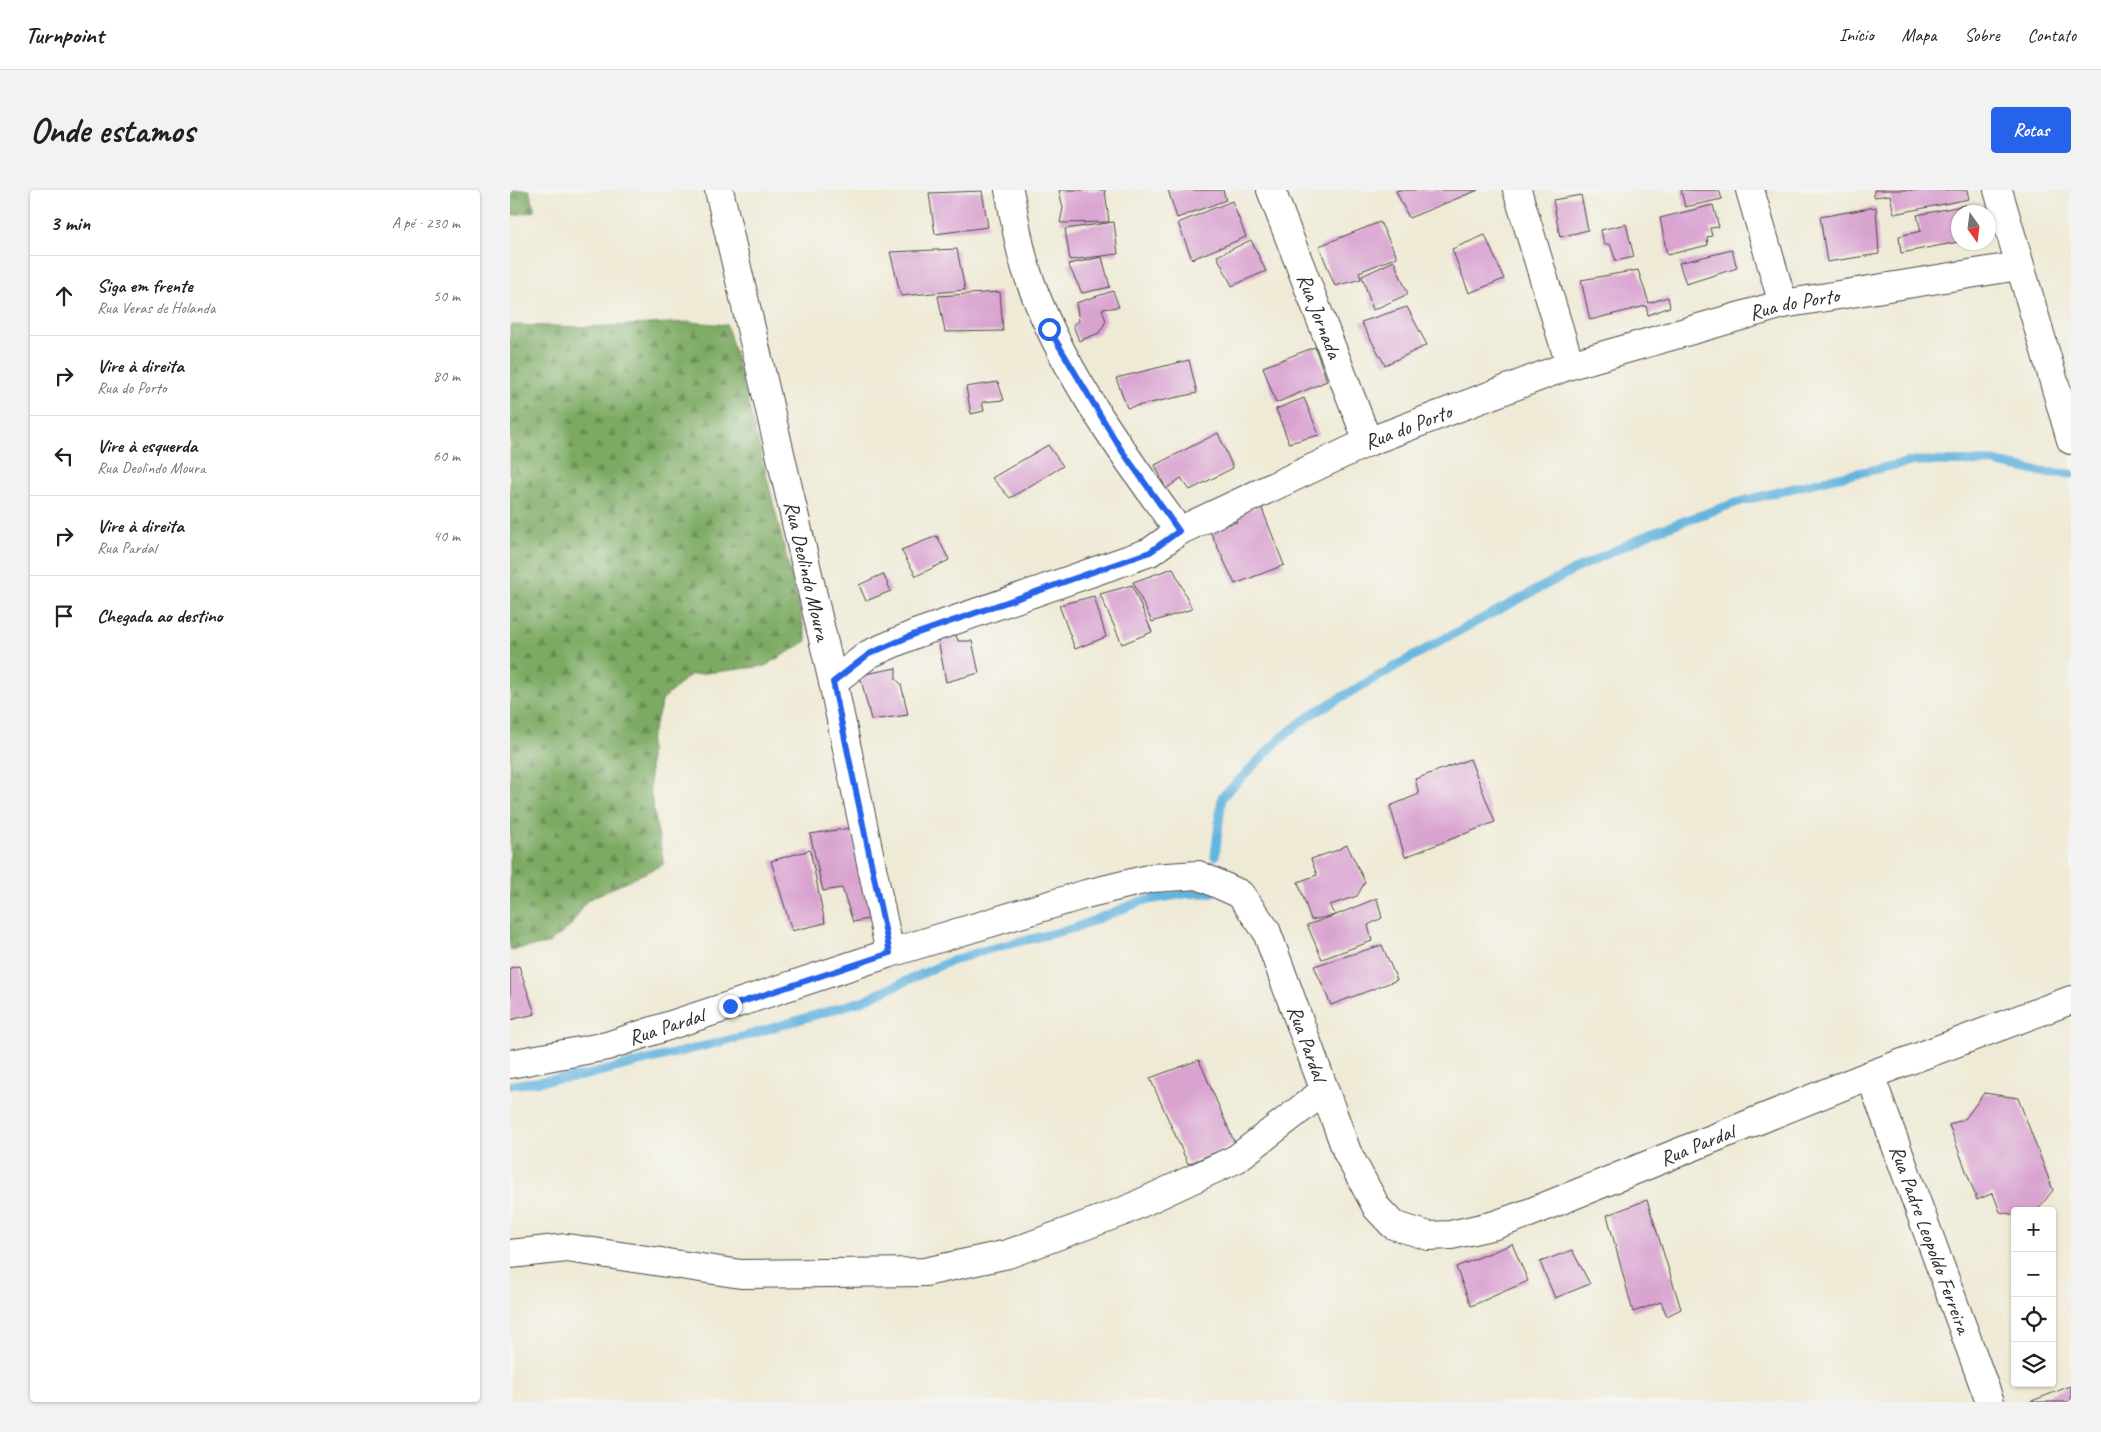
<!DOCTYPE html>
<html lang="pt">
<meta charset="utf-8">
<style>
:root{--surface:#fff;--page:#f2f2f2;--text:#202124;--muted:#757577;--line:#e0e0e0;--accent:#2563eb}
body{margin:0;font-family:Caveat,sans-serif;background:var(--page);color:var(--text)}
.controls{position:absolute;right:15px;bottom:15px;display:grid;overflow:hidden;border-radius:5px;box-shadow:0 1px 4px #0004}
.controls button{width:45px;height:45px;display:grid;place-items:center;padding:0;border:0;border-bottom:1px solid var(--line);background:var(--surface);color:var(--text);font:25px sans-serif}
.compass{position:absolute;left:1441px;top:15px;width:45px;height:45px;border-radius:50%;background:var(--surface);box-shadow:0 1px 4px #0004;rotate:166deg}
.stop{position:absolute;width:15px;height:15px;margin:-11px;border:4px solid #2563eb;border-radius:50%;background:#fff}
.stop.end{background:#2563eb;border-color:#fff;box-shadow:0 1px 5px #0008}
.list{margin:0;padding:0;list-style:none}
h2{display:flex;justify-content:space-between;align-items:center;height:65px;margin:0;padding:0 20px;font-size:21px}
h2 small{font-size:16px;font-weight:400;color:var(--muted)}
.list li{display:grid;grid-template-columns:32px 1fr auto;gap:15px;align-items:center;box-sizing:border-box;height:80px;padding:0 20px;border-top:1px solid var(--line)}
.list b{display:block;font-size:19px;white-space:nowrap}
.list p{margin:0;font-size:16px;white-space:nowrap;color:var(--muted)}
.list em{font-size:16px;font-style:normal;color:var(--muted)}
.icon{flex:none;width:28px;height:28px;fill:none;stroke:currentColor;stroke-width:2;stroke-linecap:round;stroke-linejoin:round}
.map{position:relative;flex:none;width:1561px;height:1212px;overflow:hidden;border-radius:5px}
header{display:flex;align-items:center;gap:30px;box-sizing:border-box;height:70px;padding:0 25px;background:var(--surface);border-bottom:1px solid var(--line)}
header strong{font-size:24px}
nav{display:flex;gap:28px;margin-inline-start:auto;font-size:18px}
.intro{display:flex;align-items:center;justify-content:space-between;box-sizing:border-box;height:120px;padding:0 30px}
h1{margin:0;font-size:35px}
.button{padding:12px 22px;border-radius:5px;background:var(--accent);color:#fff;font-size:18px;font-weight:700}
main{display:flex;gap:30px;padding:0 30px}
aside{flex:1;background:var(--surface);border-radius:5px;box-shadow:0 1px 4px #0004}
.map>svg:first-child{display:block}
.forest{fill:url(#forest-firs);stroke:#546a46}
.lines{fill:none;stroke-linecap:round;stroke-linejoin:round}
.stream{stroke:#63b4de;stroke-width:9}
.building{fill:#d9a3d0}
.minor-casing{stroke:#484844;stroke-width:30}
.minor{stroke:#fff;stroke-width:28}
.route{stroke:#2563eb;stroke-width:6}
.labels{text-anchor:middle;stroke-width:4.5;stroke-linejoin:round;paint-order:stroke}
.street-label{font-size:21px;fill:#2b2b2b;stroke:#f6f6f2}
</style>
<header>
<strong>Turnpoint</strong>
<nav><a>Início</a><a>Mapa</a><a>Sobre</a><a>Contato</a></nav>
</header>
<div class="intro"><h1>Onde estamos</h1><a class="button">Rotas</a></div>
<main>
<aside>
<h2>3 min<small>A pé · 230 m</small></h2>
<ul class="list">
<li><svg class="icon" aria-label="ahead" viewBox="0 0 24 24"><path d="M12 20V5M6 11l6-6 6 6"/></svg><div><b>Siga em frente</b><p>Rua Veras de Holanda</p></div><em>50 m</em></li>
<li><svg class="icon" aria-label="right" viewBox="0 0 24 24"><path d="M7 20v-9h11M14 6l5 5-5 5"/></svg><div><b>Vire à direita</b><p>Rua do Porto</p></div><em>80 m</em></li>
<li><svg class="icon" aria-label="left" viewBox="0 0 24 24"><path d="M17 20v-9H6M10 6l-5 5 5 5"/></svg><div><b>Vire à esquerda</b><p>Rua Deolindo Moura</p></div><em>60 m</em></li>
<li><svg class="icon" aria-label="right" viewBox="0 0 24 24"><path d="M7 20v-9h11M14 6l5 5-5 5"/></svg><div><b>Vire à direita</b><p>Rua Pardal</p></div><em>40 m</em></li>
<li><svg class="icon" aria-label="arrive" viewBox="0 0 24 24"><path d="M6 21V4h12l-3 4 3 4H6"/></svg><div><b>Chegada ao destino</b></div></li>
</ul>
</aside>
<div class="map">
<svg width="1561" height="1212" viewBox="0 0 1561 1212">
<defs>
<pattern id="forest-firs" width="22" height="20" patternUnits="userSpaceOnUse" patternTransform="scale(1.25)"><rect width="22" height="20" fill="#7caa62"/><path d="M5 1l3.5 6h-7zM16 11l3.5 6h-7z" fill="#668b51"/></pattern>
</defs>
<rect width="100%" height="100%" fill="#f6f6f2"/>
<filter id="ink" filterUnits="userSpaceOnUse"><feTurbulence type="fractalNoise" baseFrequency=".02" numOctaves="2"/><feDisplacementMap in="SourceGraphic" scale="10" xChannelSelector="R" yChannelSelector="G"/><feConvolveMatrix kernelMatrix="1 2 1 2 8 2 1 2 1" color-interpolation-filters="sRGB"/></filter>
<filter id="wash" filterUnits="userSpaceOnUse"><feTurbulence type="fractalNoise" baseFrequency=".0096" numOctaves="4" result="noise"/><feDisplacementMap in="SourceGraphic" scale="20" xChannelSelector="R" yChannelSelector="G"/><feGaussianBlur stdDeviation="1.12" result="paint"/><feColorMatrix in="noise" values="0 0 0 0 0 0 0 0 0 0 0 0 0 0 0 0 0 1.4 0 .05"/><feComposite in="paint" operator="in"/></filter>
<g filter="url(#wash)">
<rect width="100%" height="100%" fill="#efead5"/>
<!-- forest -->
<g class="forest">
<polygon points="0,0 19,0 25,21 0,26"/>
<path d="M180,132L217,135C246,239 271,345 297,451L255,476L180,485L153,509L140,551V601L154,674L77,710L60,737L38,754L0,760V135L78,137Z"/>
</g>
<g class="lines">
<!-- stream -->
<g class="stream">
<polyline points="705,666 712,607 772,547 802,524 930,451 1062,381 1143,342 1228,312 1324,288 1405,271 1484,272 1531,282 1561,284"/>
<polyline points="0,895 73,886 235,846 352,811 436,773 472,761 565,738 632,711 675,704 701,703"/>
</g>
</g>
<g id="blocks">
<!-- building -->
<g class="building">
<polygon points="549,0 595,0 599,32 550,33 553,18"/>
<polygon points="658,0 713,0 716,10 667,28"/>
<polygon points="889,0 968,0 899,28 886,1"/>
<polygon points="1171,0 1209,0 1212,9 1175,17"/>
<polygon points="1364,0 1457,0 1459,9 1384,24 1380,5 1364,7"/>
<polygon points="472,1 478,37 425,44 419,3"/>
<polygon points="1071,5 1078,40 1050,47 1043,10"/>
<polygon points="722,11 736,47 682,69 668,33"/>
<polygon points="1203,15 1209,37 1200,38 1202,46 1197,47 1198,55 1157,65 1150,28"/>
<polygon points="1456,15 1458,22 1448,22 1448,52 1391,63 1389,46 1411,41 1407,25"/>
<polygon points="1366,17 1369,64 1317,72 1310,27"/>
<polygon points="604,32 608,64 560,70 555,39"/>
<polygon points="870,32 887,67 849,82 851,89 825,96 809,56"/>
<polygon points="1116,34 1124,67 1106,71 1100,54 1094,54 1091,40"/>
<polygon points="975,45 994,89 959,103 942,59"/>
<polygon points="741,50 756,81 722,96 707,66"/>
<polygon points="447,59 455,100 391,106 380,62"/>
<polygon points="1222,60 1227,78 1176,94 1169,73"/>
<polygon points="592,67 600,97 572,103 558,74"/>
<polygon points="884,71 898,104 863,120 852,86"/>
<polygon points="1128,80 1139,113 1158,107 1160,117 1138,125 1136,116 1080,130 1071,90"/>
<polygon points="603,101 609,117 592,119 596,131 589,143 569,151 563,135 569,131 566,113"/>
<polygon points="490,102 493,141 435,142 428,106"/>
<polygon points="897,117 917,155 875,175 851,132"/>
<polygon points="805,157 817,191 766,213 753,177"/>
<polygon points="679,170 687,203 617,218 606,188"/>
<polygon points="488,192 494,210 472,212 474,221 461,224 456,197"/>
<polygon points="794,208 809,245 779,253 766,219"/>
<polygon points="708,243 723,278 680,300 671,288 656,299 645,275"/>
<polygon points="538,255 553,276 500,308 482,288"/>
<polygon points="751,316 774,375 725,394 699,339 727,332 728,323"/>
<polygon points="427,346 439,370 406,386 391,360"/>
<polygon points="663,378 682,419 642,432 623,392"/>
<polygon points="373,384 381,401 356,411 349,395"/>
<polygon points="622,395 642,442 612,454 590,404"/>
<polygon points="584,406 596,447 565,459 549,415"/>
<polygon points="445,441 448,451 462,451 469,483 436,492 427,444"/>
<polygon points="386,478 386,489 391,494 398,525 361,530 350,485"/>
<polygon points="960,569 985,632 895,667 880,616 909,604 905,589"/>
<polygon points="341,638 363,728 343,732 332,698 313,701 300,644"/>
<polygon points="837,655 855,692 847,706 820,715 822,721 826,725 867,708 872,728 858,735 862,751 812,769 797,735 826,725 801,730 788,692 807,685 801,669 825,661"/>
<polygon points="300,660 315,733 282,741 261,671"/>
<polygon points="872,755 887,790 821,815 804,776"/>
<polygon points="9,776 25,824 0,830 0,778"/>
<polygon points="689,870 725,954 678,974 640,888"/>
<polygon points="1474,903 1508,908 1543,1000 1527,1021 1505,1021 1505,1025 1490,1022 1483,1003 1467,1010 1439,935 1456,928"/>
<polygon points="1137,1010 1171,1119 1157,1126 1151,1112 1123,1122 1097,1025"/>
<polygon points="1002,1054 1018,1091 961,1116 946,1077"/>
<polygon points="1062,1060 1080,1094 1045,1108 1030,1072"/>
<polygon points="1561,1196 1561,1212 1519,1212"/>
</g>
</g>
</g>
<g filter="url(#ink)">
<use href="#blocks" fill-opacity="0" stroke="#484844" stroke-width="1"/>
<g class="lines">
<defs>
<g id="minor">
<path id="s1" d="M209,0L323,492L380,763"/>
<path d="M499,0C505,27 508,56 517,82C549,177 611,261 669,341"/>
<path id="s2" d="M761,0L858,252"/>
<polyline points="1007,0 1060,175"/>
<polyline points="1240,0 1273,114"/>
<polyline points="1488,0 1561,250"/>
<path id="s3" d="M323,492L359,464L405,444L640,362L669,341L858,252L1060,175L1273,114L1509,76"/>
<path id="s4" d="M0,874L97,856L380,763L576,704L642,688L688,685L730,704L756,740L837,962L867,1018L883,1035L919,1046L941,1045L985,1035L1019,1023L1360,885L1561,810"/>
<path id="s5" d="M1360,885L1480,1212"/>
<polyline points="0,1064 57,1058 231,1084 415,1082 498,1064 614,1021 726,969 814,901"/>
</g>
</defs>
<!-- minor casing -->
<use href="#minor" class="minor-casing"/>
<!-- minor -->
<use href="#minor" class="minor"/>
</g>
</g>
<g class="lines" filter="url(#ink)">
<!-- route -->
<polyline class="route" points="220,816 380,763 323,492 359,464 405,444 640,362 669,341 610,258 539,139"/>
</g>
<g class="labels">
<!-- street labels -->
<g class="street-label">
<text dy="7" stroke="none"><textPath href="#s3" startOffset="1038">Rua do Porto</textPath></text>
<text dy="7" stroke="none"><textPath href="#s2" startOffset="135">Rua Jornada</textPath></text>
<text dy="7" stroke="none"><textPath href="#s3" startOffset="632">Rua do Porto</textPath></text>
<text dy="7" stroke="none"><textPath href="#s1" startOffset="391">Rua Deolindo Moura</textPath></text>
<text dy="7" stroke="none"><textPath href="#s4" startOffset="161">Rua Pardal</textPath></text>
<text dy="7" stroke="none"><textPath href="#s4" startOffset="926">Rua Pardal</textPath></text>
<text dy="7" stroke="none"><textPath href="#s4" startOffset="1451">Rua Pardal</textPath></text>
<text dy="7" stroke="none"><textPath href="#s5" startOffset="175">Rua Padre Leopoldo Ferreira</textPath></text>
</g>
</g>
</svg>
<div class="controls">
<button>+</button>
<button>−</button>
<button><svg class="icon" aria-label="locate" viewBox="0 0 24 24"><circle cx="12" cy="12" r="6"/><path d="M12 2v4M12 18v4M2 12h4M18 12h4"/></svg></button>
<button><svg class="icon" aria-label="layers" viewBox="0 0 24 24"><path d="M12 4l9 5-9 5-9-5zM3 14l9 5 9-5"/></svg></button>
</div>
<svg class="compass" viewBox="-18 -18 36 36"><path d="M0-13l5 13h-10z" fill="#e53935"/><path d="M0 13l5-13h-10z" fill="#757577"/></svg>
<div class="stop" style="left:539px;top:139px"></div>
<div class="stop end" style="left:220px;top:816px"></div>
</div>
</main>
